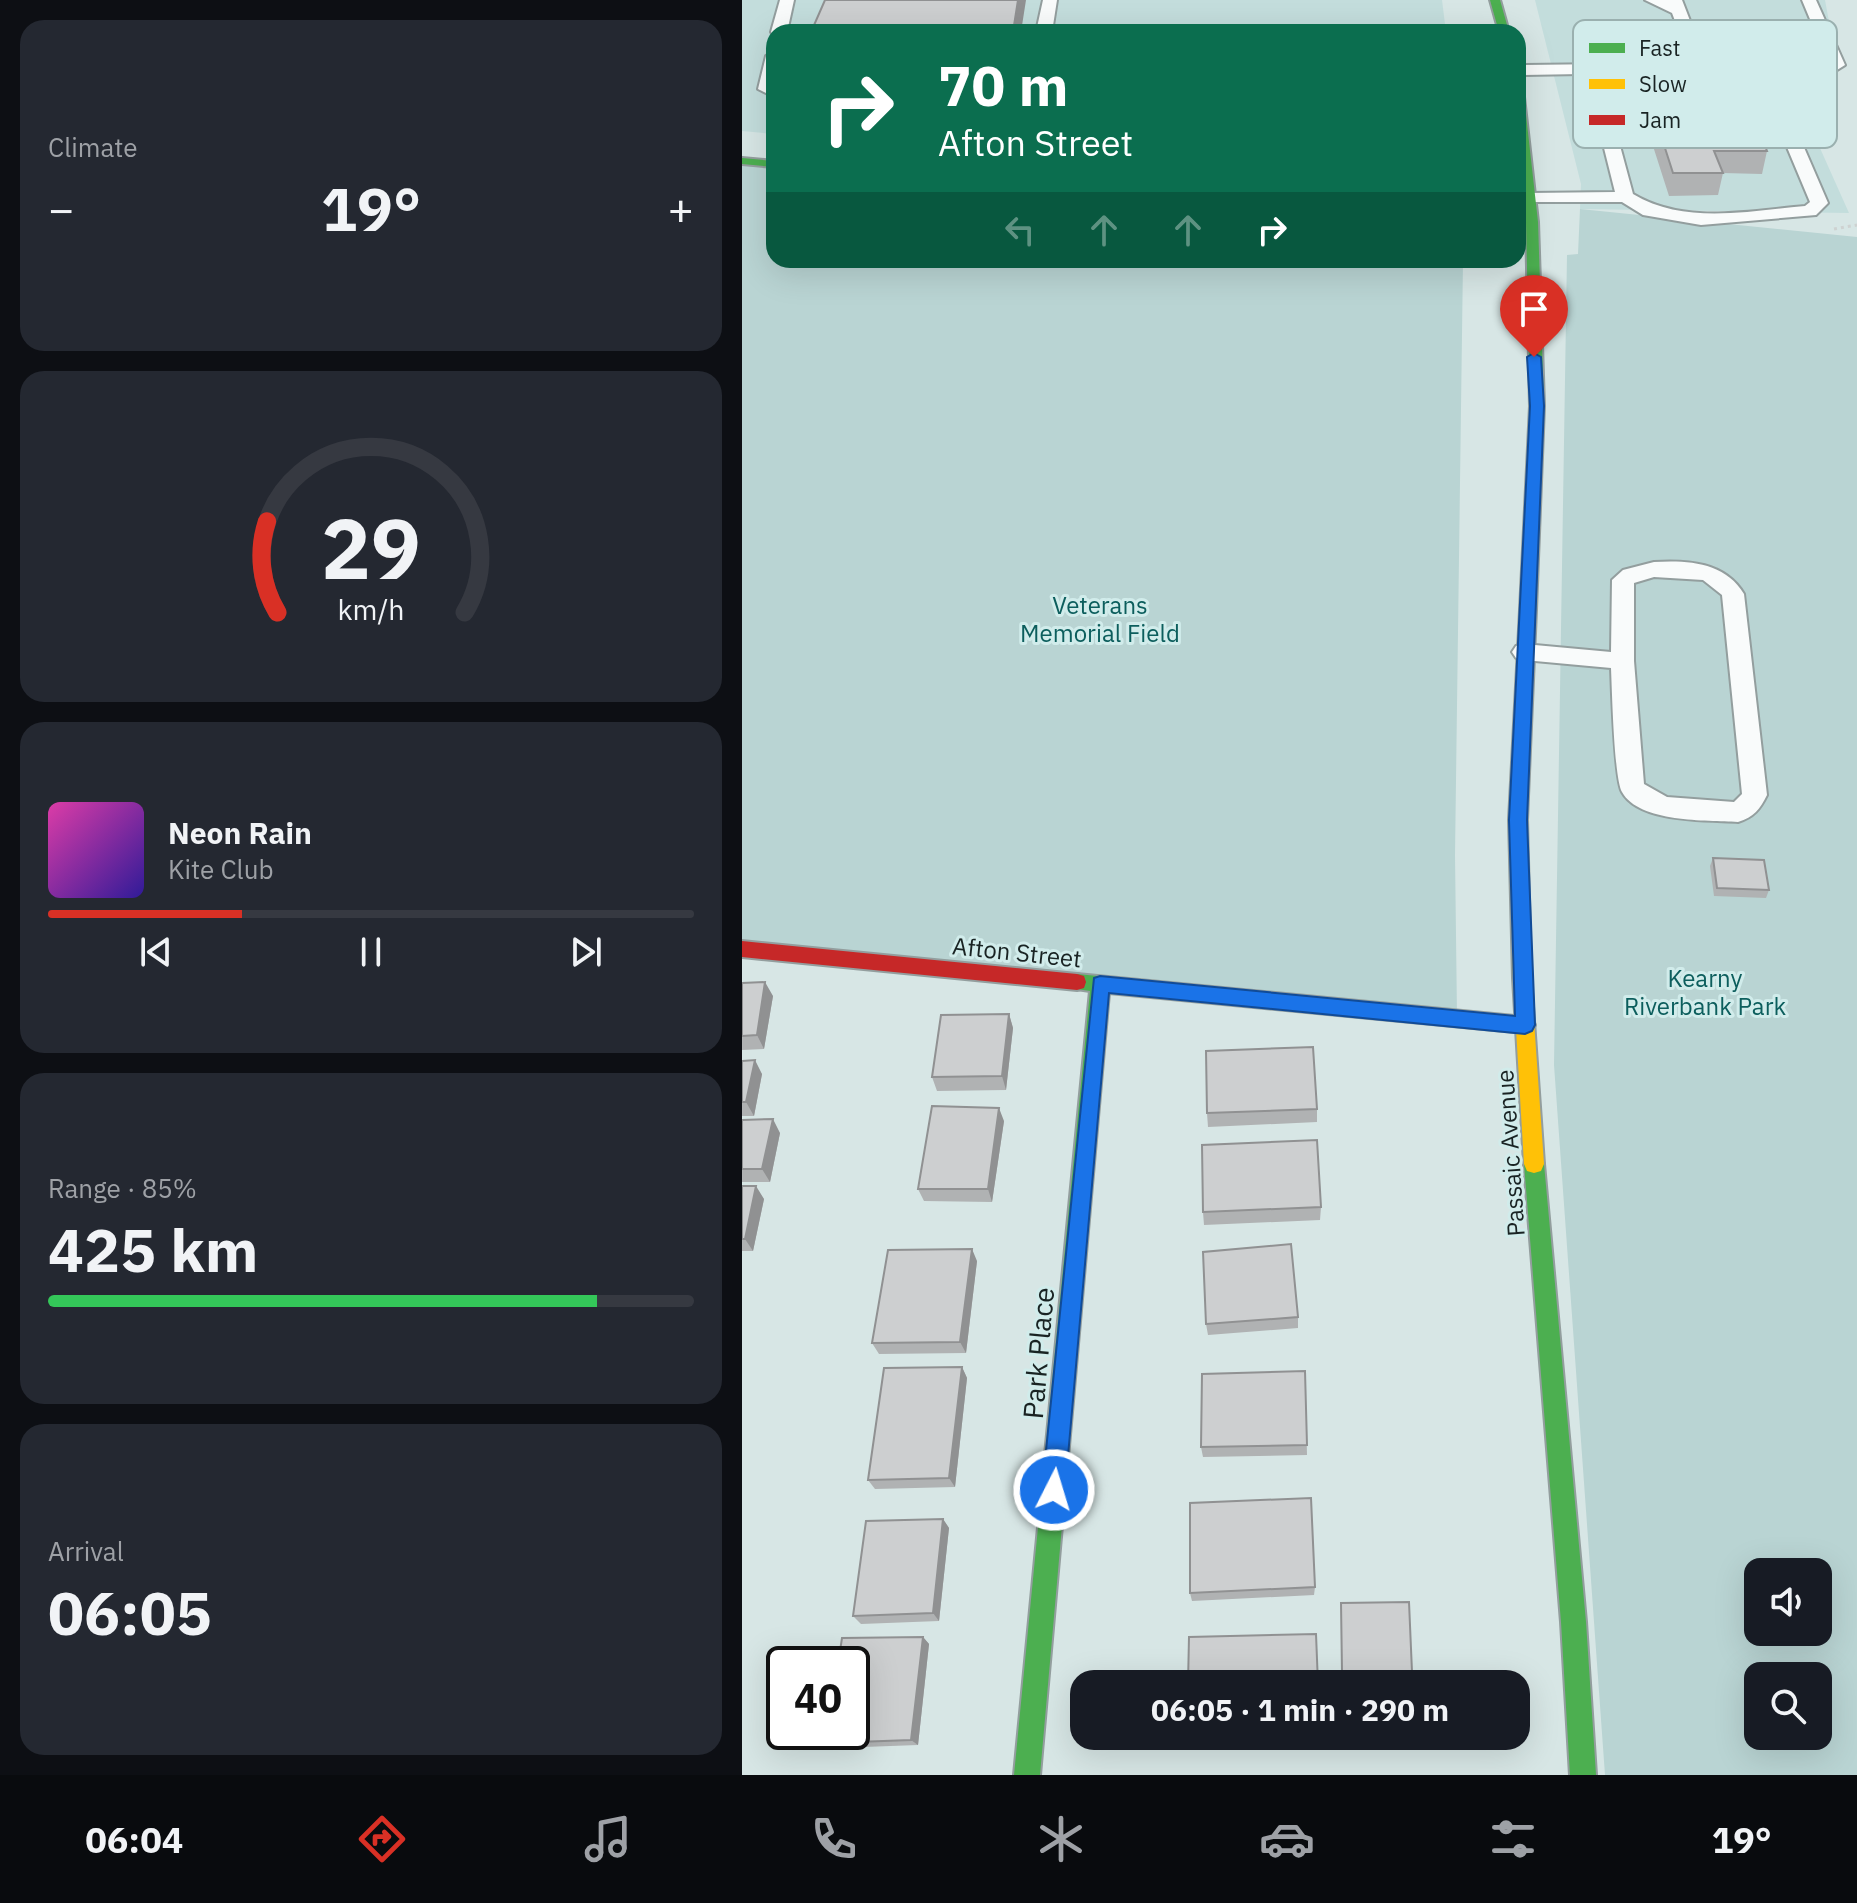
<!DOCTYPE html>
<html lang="en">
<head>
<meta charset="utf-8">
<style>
  body { margin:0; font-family:"IBM Plex Sans",sans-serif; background:#242831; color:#f1f3f6; height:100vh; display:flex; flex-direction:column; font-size:30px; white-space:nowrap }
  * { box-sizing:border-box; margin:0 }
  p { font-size:26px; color:#9ea1a6 }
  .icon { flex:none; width:44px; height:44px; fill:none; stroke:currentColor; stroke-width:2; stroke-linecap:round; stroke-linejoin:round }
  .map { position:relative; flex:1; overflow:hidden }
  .side { display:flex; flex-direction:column; gap:20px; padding:20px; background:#0d0f14; width:742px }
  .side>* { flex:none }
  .banner { position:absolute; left:24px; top:24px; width:760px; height:244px; border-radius:24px; box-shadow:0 8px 32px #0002; background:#0b6e4f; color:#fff; overflow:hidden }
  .tools { position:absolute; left:1002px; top:1558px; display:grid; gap:16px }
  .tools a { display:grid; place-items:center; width:88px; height:88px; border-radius:16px; background:#171b24; box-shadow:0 8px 32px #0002; font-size:40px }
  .speed { position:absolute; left:24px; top:1646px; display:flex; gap:16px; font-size:40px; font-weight:700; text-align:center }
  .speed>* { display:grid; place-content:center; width:104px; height:104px; border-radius:50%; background:#171b24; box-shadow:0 8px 32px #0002; line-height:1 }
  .speed .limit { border:4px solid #111; border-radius:12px; background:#fff; color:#111 }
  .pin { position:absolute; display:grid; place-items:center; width:68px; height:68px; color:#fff; margin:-82px -34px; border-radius:50% 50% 50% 0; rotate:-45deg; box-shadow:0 0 8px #0007 }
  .pin .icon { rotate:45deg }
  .me { position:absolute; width:88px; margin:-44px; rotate:5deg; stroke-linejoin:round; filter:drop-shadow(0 0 6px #0008) }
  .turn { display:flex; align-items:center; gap:28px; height:168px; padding:0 40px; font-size:36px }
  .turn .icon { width:104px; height:104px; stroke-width:2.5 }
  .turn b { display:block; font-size:56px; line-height:68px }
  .lanes { display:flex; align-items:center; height:76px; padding:0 40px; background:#0003; justify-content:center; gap:40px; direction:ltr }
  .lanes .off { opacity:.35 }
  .big { font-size:60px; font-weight:700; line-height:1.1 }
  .side .tile { flex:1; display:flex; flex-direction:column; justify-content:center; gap:12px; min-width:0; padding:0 28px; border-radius:24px; background:#242831 }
  .side .dial { align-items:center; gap:0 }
  .dial svg { height:208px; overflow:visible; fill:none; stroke:#363941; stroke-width:7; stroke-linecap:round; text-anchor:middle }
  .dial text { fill:#f1f3f6; stroke:none }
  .song { display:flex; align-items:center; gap:24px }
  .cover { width:96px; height:96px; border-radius:12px; background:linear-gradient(135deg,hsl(320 70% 55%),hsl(250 70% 35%)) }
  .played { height:8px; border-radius:4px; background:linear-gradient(90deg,#d93025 30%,#363941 30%) }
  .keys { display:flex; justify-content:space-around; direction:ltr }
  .heat { display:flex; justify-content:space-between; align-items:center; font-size:44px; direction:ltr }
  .charge { height:12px; border-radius:6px; background:linear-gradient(90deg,#34c759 85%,#363941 0) }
  .trip { position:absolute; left:328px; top:1670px; width:460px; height:80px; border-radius:24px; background:#171b24; box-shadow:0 8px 32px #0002; font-weight:700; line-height:80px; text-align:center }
  .tabs { display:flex; height:128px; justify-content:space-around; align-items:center; background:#090b0e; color:#9ea1a6 }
  .tabs .icon { width:56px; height:56px }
  .tabs .current { color:#d93025 }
  .tabs b { font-size:36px; color:#f1f3f6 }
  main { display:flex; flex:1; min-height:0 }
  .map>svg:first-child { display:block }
  .built { fill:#c3dddc }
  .green { fill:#b9d4d3; fill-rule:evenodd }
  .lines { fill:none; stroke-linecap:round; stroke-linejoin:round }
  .lane-casing { stroke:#939e9e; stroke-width:4 }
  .fast-casing { stroke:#939e9e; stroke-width:4 }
  .slow-casing { stroke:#939e9e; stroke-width:4 }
  .jam-casing { stroke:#939e9e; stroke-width:4 }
  .path { stroke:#ced2d1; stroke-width:3; stroke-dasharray:3 4; stroke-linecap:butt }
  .lane { fill:#f9fbfb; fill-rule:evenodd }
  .fast { fill:#4caf50; fill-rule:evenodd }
  .slow { fill:#ffc107; fill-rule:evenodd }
  .jam { fill:#c62828; fill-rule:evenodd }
  .wall { fill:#b0b2b3 }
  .shaded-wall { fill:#909192 }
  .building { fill:#cdcfd0; stroke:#909192; stroke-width:2 }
  .route { fill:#1a73e8; stroke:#114b97; stroke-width:2 }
  .labels { text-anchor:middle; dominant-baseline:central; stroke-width:6; stroke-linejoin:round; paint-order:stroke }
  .park-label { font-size:24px; fill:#0c5e5d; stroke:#d1eceb }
  .street-label { font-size:24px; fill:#192323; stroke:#d1eceb }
  .near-street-label { font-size:28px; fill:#192323; stroke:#d1eceb }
  .key { fill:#d1eceb; stroke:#9ab0af; stroke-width:2 }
  .key-label { font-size:22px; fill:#192323 }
</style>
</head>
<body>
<main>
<section class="side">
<div class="tile"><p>Climate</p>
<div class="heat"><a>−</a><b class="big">19°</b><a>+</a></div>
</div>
<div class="tile dial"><svg viewBox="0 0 100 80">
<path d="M14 69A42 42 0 1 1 86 69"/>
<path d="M14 69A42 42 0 0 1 10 34" stroke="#d93025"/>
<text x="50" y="56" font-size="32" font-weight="700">29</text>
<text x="50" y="72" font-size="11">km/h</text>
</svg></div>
<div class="tile">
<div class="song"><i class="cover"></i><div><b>Neon Rain</b><p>Kite Club</p></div></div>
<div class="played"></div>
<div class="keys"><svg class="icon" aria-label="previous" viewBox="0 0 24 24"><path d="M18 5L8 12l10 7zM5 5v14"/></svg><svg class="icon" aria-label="pause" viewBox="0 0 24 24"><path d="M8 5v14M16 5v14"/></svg><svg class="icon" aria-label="next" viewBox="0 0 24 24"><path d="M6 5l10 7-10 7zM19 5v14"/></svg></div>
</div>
<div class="tile"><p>Range · 85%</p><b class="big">425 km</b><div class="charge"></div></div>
<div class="tile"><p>Arrival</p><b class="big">06:05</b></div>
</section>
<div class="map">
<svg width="1115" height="1775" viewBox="0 0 1115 1775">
  <rect width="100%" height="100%" fill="#d7e6e5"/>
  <path class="built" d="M0,0H700L704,32H32V134L0,131Z
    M793,0H1083L1095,65L1048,81L1107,213L838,209L839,184Z"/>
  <path class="green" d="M0,157L32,160V260H721L713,855L715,1016L0,946Z
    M838,209L1115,237V1775H863L812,1065L825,255L836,254ZM1016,1572H1076V1632H1016ZM1016,1676H1076V1736H1016Z"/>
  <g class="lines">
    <g class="lane-casing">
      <path id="lane" d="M38,0H52L45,32H32V35L29,32Z
        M301,0H315L310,32H294Z
        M903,0H940L964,62L1085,60L1060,0H1074L1103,65L1095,70L1029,71L1086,203L1074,215L959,225L901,215L880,202H781L778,198L781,194L787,193L873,192L850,100L852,97L1022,92L1013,71L776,75V65L949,63L930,13ZM1026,102L1068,202L1063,206C1005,211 943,225 891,194L867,105Z
        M32,51V97L16,89L24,56Z
        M912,562C946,560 983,562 1002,594L1025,795C1018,809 1012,817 996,822C965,820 897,823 880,792C872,779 870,689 869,668L782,660L774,658L770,652L774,646L782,644L869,652L870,580L881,570ZM912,577L961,580L980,595L1000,794L992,802L925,797L902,784L892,661V583Z"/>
    </g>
    <g class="fast-casing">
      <path id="fast" d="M748,0H758L767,32H757Z
        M776,94L782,97L796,222L802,406L794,610L786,615L778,610L788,406L784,222L776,148Z
        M0,158L32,161V167L0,164Z
        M335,974L783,1017L790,1019L793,1025L790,1031L783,1033L367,993L298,1775H272L348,991L328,988L326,982L328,976Z
        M792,1155L799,1157L802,1164L844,1622L854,1775H828L819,1622L782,1164L785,1157Z"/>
    </g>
    <g class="slow-casing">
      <path id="slow" d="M786,605L794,610L785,820L789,978L802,1164L799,1171L792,1173L785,1171L782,1164L771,978L767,820L778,610Z"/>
    </g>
    <g class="jam-casing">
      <path id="jam" d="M0,941L335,974L342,976L344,982L342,988L335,990L0,957Z"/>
    </g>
    <path class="path" d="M1092,229L1115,225"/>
    <use href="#lane" class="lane"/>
    <use href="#fast" class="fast"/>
    <use href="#slow" class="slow"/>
    <use href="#jam" class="jam"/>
  </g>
  <path class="wall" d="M906,95L1025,151L1020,174L981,173L976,195L927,196L902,118Z
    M971,858L1027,890L1024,898L972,896L968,866Z
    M0,983L31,996L22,1049L0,1050Z
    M267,1014L271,1028L264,1090L195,1091L190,1077Z
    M0,1061L20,1074L12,1116H0Z
    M575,1109V1122L466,1127L465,1113Z
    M0,1120L38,1133L28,1182H0Z
    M262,1121L250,1202L182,1201L176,1189Z
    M0,1186L22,1199L11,1251H0Z
    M579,1207L578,1220L462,1225L461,1212Z
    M235,1261L224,1353L137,1354L130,1343Z
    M556,1317V1328L466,1335L464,1324Z
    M220,1367L225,1378L213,1487L133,1489L126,1480Z
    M563,1371L565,1455L461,1457L459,1447Z
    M201,1519L207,1528L197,1621L119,1624L111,1616Z
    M573,1587L572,1595L450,1601L448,1593Z
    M599,1603L670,1672L668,1679H599Z
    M181,1637L187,1644L176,1745L94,1748L86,1743Z
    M445,1736H577V1737L447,1741Z"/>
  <path class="shaded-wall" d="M276,0H284L279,32H271Z
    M23,982L31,996L22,1049L15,1035Z
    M267,1014L271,1028L264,1090L260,1076Z
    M13,1060L20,1074L12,1116L4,1102Z
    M257,1108L262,1121L250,1202L246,1189Z
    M31,1119L38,1133L28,1182L20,1169Z
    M14,1186L22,1199L11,1251L3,1239Z
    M230,1249L235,1261L224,1353L218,1342Z
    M220,1367L225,1378L213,1487L207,1478Z
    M201,1519L207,1528L197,1621L191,1613Z
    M181,1637L187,1644L176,1745L169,1740Z"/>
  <path class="building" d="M83,0H276L271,32H69Z
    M1003,94L1025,151H972L981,173H931L906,95Z
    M971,858L1022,860L1027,890L975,888Z
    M23,982L15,1035L0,1036V983Z
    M267,1014L260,1076L190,1077L199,1015Z
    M571,1047L575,1109L465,1113L464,1051Z
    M13,1060L4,1102H0V1061Z
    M190,1106L257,1108L246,1189H176Z
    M31,1119L20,1169H0V1120Z
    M575,1140L579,1207L461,1212L460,1145Z
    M0,1186H14L3,1239H0Z
    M549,1244L556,1317L464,1324L461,1252Z
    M230,1249L218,1342L130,1343L146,1250Z
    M220,1367L207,1478L126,1480L142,1368Z
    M563,1371L565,1445L459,1447L460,1374Z
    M569,1498L573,1587L448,1593V1503Z
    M201,1519L191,1613L111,1616L124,1521Z
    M667,1602L670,1672H600L599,1603Z
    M574,1634L576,1684H446L447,1637Z
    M181,1637L169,1740L86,1743L87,1732H110V1664H96L100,1638Z"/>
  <path class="route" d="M792,353L799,357L802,406L785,820L793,1025L790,1031L783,1034L367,993L323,1490L320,1499L312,1502L303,1499L300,1490L352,978L358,976L773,1016L767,820L788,406L785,357Z"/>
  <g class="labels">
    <g class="park-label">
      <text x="358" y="605">Veterans<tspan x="358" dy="28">Memorial Field</tspan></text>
      <text x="963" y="978">Kearny<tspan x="963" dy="28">Riverbank Park</tspan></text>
    </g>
    <g class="street-label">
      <text transform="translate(275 952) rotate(6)">Afton Street</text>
      <text transform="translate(768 1153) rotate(-94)">Passaic Avenue</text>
    </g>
    <g class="near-street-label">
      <text transform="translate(296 1353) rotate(-85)">Park Place</text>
    </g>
  </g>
  <rect x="831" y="20" width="264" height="128" rx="12" class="key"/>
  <rect x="847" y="43" width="36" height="10" fill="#4caf50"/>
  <rect x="847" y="79" width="36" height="10" fill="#ffc107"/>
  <rect x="847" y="115" width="36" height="10" fill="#c62828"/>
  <g class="key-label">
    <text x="897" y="56">Fast</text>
    <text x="897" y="92">Slow</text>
    <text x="897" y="128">Jam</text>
  </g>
</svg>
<div class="tools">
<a><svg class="icon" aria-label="sound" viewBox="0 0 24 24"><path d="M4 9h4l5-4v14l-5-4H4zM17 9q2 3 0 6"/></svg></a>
<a><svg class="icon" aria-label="search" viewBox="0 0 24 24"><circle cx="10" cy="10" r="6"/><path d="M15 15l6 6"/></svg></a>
</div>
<div class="speed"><div class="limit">40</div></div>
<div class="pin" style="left:792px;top:357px;background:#d93025"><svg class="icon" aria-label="arrive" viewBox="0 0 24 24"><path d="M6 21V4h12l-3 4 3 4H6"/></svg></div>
<svg class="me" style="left:312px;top:1490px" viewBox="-20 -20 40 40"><circle r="17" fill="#1a73e8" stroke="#fff" stroke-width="3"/><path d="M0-11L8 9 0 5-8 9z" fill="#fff"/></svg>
<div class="trip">06:05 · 1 min · 290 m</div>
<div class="banner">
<div class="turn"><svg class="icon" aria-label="right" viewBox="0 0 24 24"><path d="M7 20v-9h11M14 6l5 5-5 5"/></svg><div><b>70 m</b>Afton Street</div></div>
<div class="lanes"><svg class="icon off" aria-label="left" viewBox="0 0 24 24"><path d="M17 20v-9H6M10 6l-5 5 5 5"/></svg><svg class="icon off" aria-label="ahead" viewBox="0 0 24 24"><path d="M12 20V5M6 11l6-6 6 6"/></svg><svg class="icon off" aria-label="ahead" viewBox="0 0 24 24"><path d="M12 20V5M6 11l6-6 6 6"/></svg><svg class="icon" aria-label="right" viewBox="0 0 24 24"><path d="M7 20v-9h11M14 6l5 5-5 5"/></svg></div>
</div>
</div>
</main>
<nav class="tabs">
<b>06:04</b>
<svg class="icon current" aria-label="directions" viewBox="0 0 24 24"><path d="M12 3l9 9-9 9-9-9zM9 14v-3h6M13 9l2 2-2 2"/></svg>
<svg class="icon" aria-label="music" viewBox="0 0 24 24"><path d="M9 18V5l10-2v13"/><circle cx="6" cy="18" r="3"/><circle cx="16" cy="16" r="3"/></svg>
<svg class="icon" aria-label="phone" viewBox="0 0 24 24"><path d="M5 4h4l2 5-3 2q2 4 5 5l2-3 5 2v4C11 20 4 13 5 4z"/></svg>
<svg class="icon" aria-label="climate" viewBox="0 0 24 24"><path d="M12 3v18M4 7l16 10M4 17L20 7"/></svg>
<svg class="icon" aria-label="car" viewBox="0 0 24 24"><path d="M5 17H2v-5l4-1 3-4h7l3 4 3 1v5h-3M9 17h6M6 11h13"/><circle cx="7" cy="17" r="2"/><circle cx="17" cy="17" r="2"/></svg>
<svg class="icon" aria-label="filters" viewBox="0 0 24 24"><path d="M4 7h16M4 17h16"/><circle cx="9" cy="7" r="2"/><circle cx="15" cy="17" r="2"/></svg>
<b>19°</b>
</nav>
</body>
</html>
